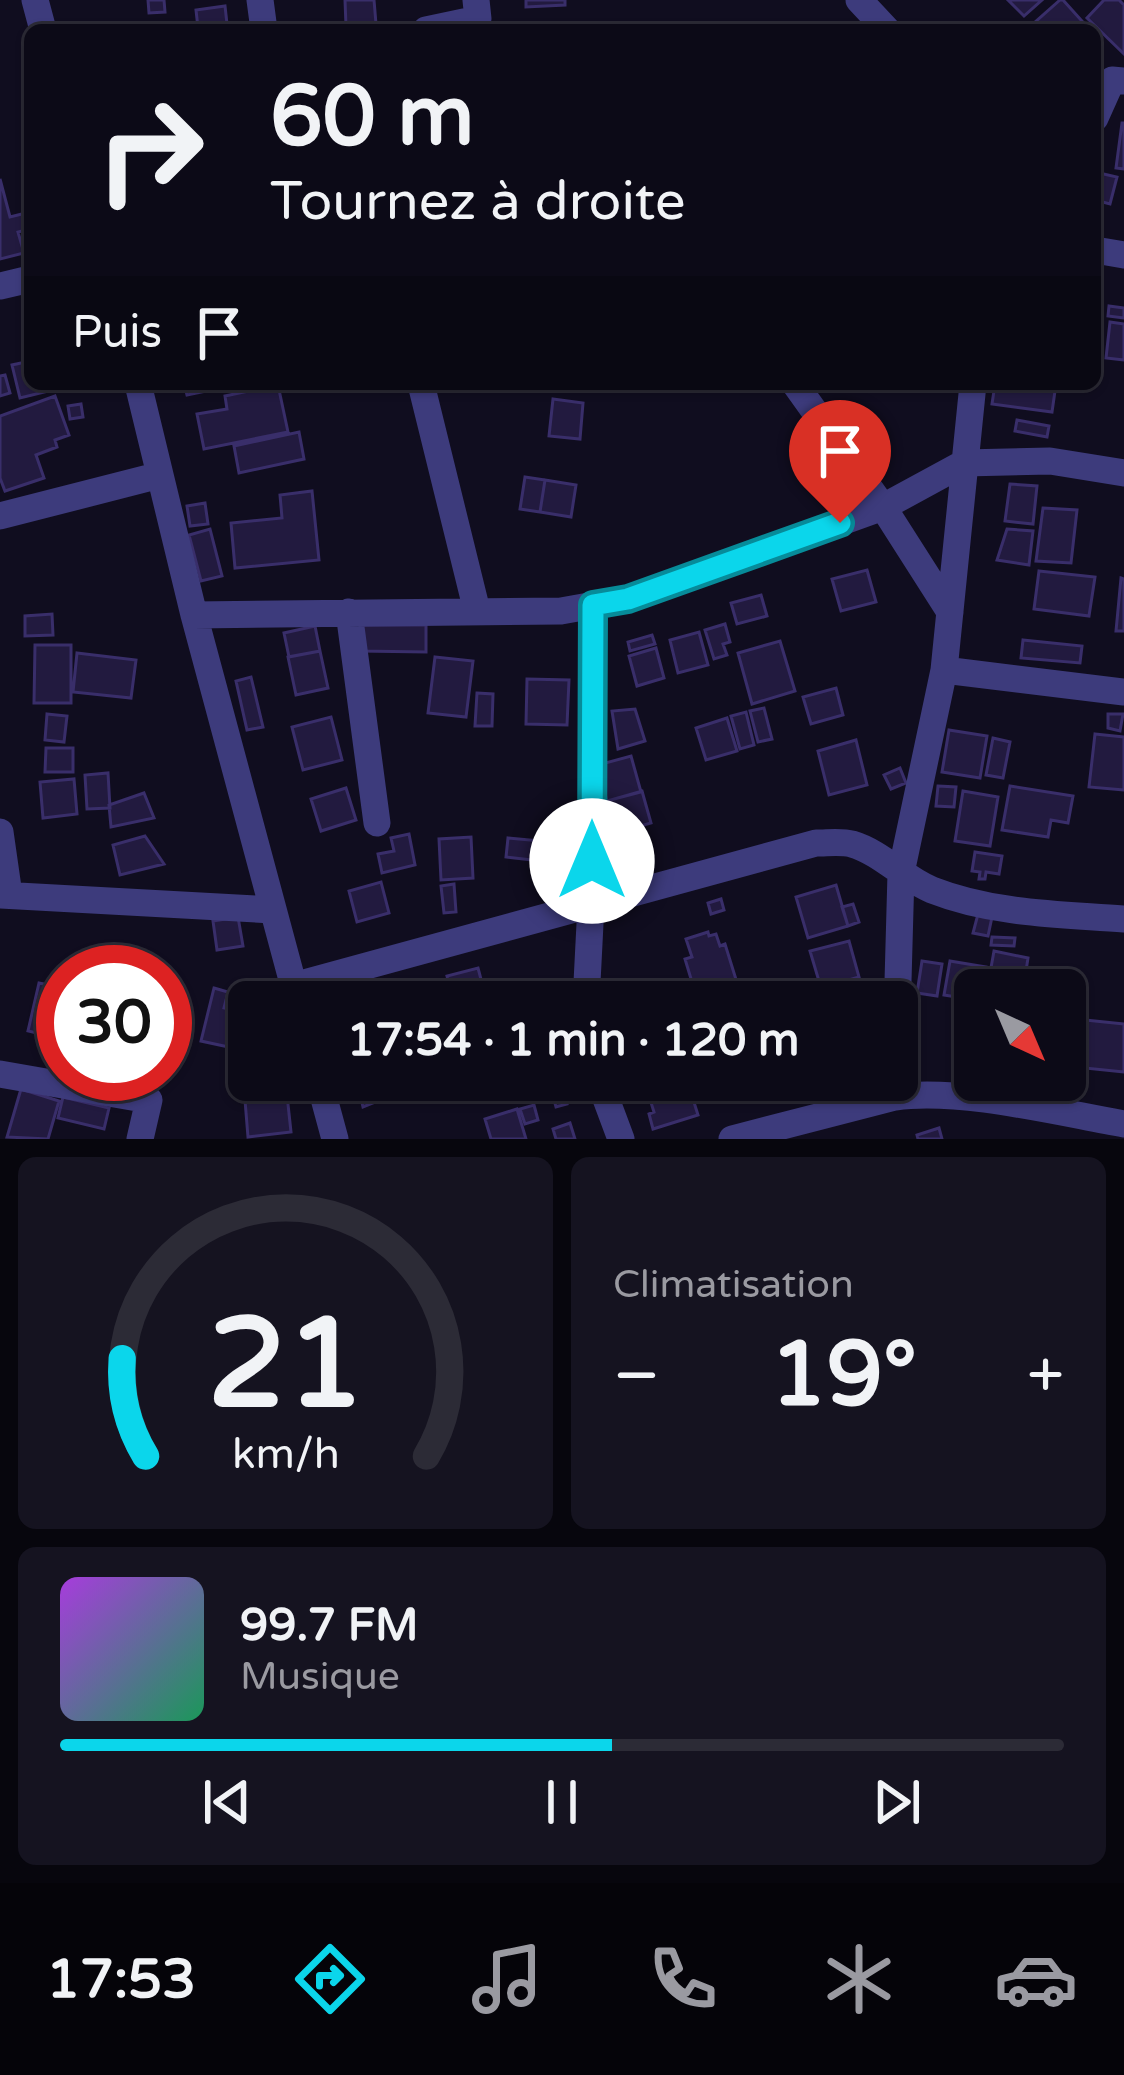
<!DOCTYPE html>
<html lang="fr">
<head>
<meta charset="utf-8">
<style>
  body { margin:0; font-family:"Varela Round",sans-serif; background:#151320; color:#f1f3f6; height:100vh; display:flex; flex-direction:column; font-size:45px; white-space:nowrap }
  * { box-sizing:border-box; margin:0 }
  p { font-size:39px; color:#9a9aa1 }
  .icon { flex:none; width:66px; height:66px; fill:none; stroke:currentColor; stroke-width:2; stroke-linecap:round; stroke-linejoin:round }
  .map { position:relative; height:1139px; overflow:hidden }
  .side { display:flex; flex-direction:column; gap:18px; padding:18px; background:#07060d; flex:1 }
  .side>* { flex:none }
  .hud { position:absolute; left:24px; top:24px; width:1077px; height:366px; border-radius:18px; box-shadow:0 3px 9px #0004,0 0 0 3px #2c2b36; background:#0c0a17; color:#f1f3f6; overflow:hidden }
  .needle { width:78px; rotate:136deg }
  .fabs { position:absolute; left:954px; top:969px; display:grid; gap:24px }
  .fabs a { display:grid; place-items:center; width:132px; height:132px; border-radius:18px; background:#0c0a17; box-shadow:0 3px 9px #0004,0 0 0 3px #2c2b36; font-size:60px }
  .speed { position:absolute; left:36px; top:945px; display:flex; gap:24px; font-size:60px; font-weight:700; text-align:center }
  .speed>* { display:grid; place-content:center; width:156px; height:156px; border-radius:50%; background:#0c0a17; box-shadow:0 3px 9px #0004,0 0 0 3px #2c2b36; line-height:1 }
  .speed .limit { border:18px solid #d22; background:#fff; color:#111 }
  .pin { position:absolute; display:grid; place-items:center; width:102px; height:102px; color:#fff; margin:-123px -51px; border-radius:50% 50% 50% 0; rotate:-45deg; box-shadow:0 0 12px #0007 }
  .pin .icon { rotate:45deg }
  .me { position:absolute; width:132px; margin:-66px; rotate:0deg; stroke-linejoin:round; filter:drop-shadow(0 0 9px #0008) }
  .turn { display:flex; align-items:center; gap:42px; height:252px; padding:0 48px; font-size:54px }
  .turn .icon { width:156px; height:156px; stroke-width:2.5 }
  .turn b { display:block; font-size:84px; line-height:102px }
  .then { display:flex; align-items:center; height:114px; padding:0 48px; background:#0003; gap:24px; font-size:45px }
  .big { font-size:90px; font-weight:700; line-height:1.1 }
  .side .card { flex:1; display:flex; flex-direction:column; justify-content:center; gap:18px; min-width:0; padding:0 42px; border-radius:18px; background:#151320 }
  .side .dial { align-items:center; gap:0 }
  .dial svg { height:312px; overflow:visible; fill:none; stroke:#2c2b36; stroke-width:7; stroke-linecap:round; text-anchor:middle }
  .dial text { fill:#f1f3f6; stroke:none }
  .song { display:flex; align-items:center; gap:36px }
  .cover { width:144px; height:144px; border-radius:18px; background:linear-gradient(135deg,hsl(280 70% 55%),hsl(150 70% 35%)) }
  .played { height:12px; border-radius:6px; background:linear-gradient(90deg,#0bd6eb 55%,#2c2b36 55%) }
  .keys { display:flex; justify-content:space-around; direction:ltr }
  .heat { display:flex; justify-content:space-between; align-items:center; font-size:66px; direction:ltr }
  .side .tiles { flex:1; display:grid; gap:18px; grid-template-columns:1fr 1fr }
  .card:last-child { grid-column:span 2 }
  .trip { position:absolute; left:228px; top:981px; width:690px; height:120px; border-radius:18px; background:#0c0a17; box-shadow:0 3px 9px #0004,0 0 0 3px #2c2b36; font-weight:700; line-height:120px; text-align:center }
  .dock { display:flex; height:192px; justify-content:space-around; align-items:center; background:#050409; color:#9a9aa1 }
  .dock .icon { width:84px; height:84px }
  .dock .selected { color:#0bd6eb }
  .dock b { font-size:54px; color:#f1f3f6 }
  .map>svg:first-child { display:block }
  .building { fill:#221a3f; stroke:#392e6a; stroke-width:3 }
  .lines { fill:none; stroke-linecap:round; stroke-linejoin:round }
  .minor { stroke:#3d3b7c; stroke-width:27 }
  .route-casing { stroke:#078b99; stroke-width:30 }
  .route { stroke:#0bd6eb; stroke-width:21 }
</style>
</head>
<body>
<div class="map">
<svg width="1124" height="1139" viewBox="0 0 1124 1139">
  <rect width="100%" height="100%" fill="#100d1f"/>
  <path class="building" d="M148,0H164L165,12L149,13Z
    M345,0H374L376,24L346,26Z
    M526,0H565V5L526,7Z
    M1008,0H1042L1024,16Z
    M1060,0H1063L1090,30H1038L1033,24Z
    M1104,0H1119L1124,5V54L1087,18Z
    M225,6L227,24L198,28L196,10Z
    M1122,123H1124V169L1116,168Z
    M1095,172L1117,177L1110,204L1095,200Z
    M0,179L10,217L30,212V229L18,232L24,253L0,259Z
    M1109,306L1124,308V318L1108,316Z
    M1110,322L1124,324V360L1106,358Z
    M30,361V384H60L61,388L20,398L12,365Z
    M5,375L10,393L0,396V376Z
    M184,384H240L187,395Z
    M995,384H1056L1052,412L992,404Z
    M278,385L288,432L204,449L197,414L227,409L225,396Z
    M55,396L69,435L55,440L57,447L36,455L44,478L5,491L0,478V416Z
    M553,399L583,403L580,439L549,436Z
    M81,404L83,417L70,419L68,406Z
    M1017,420L1049,426L1047,437L1015,431Z
    M299,432L304,459L239,473L234,446Z
    M525,477L545,480L540,512L520,509Z
    M545,480L576,485L571,517L540,512Z
    M1010,484L1037,486L1033,524L1005,521Z
    M312,491L319,560L235,568L231,523L282,518L280,495Z
    M205,503L208,524L190,526L187,506Z
    M1043,508L1077,510L1071,563L1036,561Z
    M210,529L222,576L201,581L189,535Z
    M1007,529L1033,531L1029,565L997,560Z
    M867,570L876,602L841,611L832,579Z
    M1039,571L1095,577L1089,616L1034,609Z
    M1121,578L1124,579V631H1116Z
    M761,595L767,616L737,624L731,603Z
    M52,614L53,635L25,636V616Z
    M725,624L730,642L723,644L727,655L714,659L705,630Z
    M360,625H426V652L360,651Z
    M315,626L320,651L289,657L284,633Z
    M699,632L708,665L678,673L670,640Z
    M652,635L655,644L630,651L628,642Z
    M1023,640L1082,646L1080,663L1021,658Z
    M780,641L795,691L752,704L738,653Z
    M35,645H71V703H34Z
    M656,648L664,678L637,686L629,656Z
    M320,651L328,688L296,695L288,657Z
    M77,653L136,660L131,698L73,692Z
    M435,657L473,661L466,717L428,713Z
    M251,677L263,727L247,730L236,681Z
    M527,679L569,680L567,725L526,724Z
    M836,688L843,715L811,724L803,697Z
    M477,693L493,694L492,726H475Z
    M764,708L772,739L758,742L750,711Z
    M635,709L645,741L618,749L612,711Z
    M746,712L754,745L740,749L731,716Z
    M47,714L67,716L64,742L45,740Z
    M1108,714H1123L1120,731L1108,728Z
    M331,717L342,760L303,770L292,727Z
    M727,718L737,751L706,760L696,728Z
    M949,730L987,736L980,778L942,772Z
    M1095,734L1124,737V790L1089,787Z
    M993,738L1010,742L1003,778L986,775Z
    M856,740L867,785L829,795L818,751Z
    M46,748H73V772H45Z
    M631,756L641,792L607,801L598,765Z
    M900,768L906,783L891,789L884,775Z
    M108,773L110,808L87,809L85,775Z
    M74,779L77,814L43,818L40,782Z
    M938,786L956,787L954,807L936,806Z
    M1010,786L1073,796L1068,823L1051,820L1048,837L1002,830Z
    M346,788L356,820L321,831L311,799Z
    M642,791L651,823L640,826L650,860L625,867L607,801Z
    M963,791L998,797L990,846L955,841Z
    M144,793L154,818L111,827L109,805Z
    M409,834L415,865L382,873L378,854L394,851L391,838Z
    M145,836L164,864L120,875L113,845Z
    M471,837L473,878L441,880L439,839Z
    M508,838L552,842L550,862L506,857Z
    M975,852L1002,856L999,874L986,872L985,879H979L980,872L972,871Z
    M381,882L389,913L357,922L349,891Z
    M454,884L456,912L444,913L441,886Z
    M836,885L848,926L808,938L796,897Z
    M721,899L724,910L711,914L708,903Z
    M853,904L859,922L848,926L842,907Z
    M978,914L992,917L988,936L973,933Z
    M238,917L243,946L217,950L213,921Z
    M708,932L709,936L716,934L720,946L725,944L743,1002H698L685,959L692,957L686,939Z
    M992,937L1015,938L1014,946L991,945Z
    M849,941L859,977L821,988L810,951Z
    M994,951L1028,958L1023,990H987Z
    M922,961L942,964L937,996L917,993Z
    M950,961L986,967L982,990H975V1000L944,995Z
    M478,968L487,1002H454L447,976Z
    M39,983L63,988L62,1039L28,1031Z
    M214,988L228,992L224,1008L241,1012L233,1048L201,1041Z
    M837,988L841,1002H826L823,991Z
    M1066,1018L1124,1024V1072L1065,1066Z
    M251,1080H292V1081L252,1087Z
    M429,1080H463L432,1089Z
    M644,1080H687L698,1115L653,1129L649,1114L654,1112Z
    M377,1083L383,1099L363,1107L358,1086Z
    M21,1089L59,1101L48,1139L7,1137Z
    M563,1089L567,1104L556,1107L552,1093Z
    M287,1095L291,1132L248,1137L245,1100Z
    M63,1097L109,1108L104,1129L58,1118Z
    M534,1105L538,1120L525,1124L520,1109Z
    M517,1109L526,1139H491L485,1119Z
    M570,1123L575,1139H556L553,1129Z
    M939,1128L942,1139H918L917,1135Z"/>
  <g class="lines">
    <path class="minor" d="M35,0L43,30
      M260,0L264,30
      M859,0L887,30
      M426,30L478,19L476,0
      M1095,118L1112,80L1124,81
      M1095,250L1124,255
      M0,286L30,279
      M138,384L194,615L298,1002
      M421,384L477,611
      M795,384L883,507L950,612
      M0,516L160,475
      M349,612L377,823
      M194,615L561,611L628,599L883,507L964,463L1050,461L1124,473
      M944,670L1124,692
      M0,832L9,895
      M0,895L273,910
      M293,986L816,843C828,843 841,841 852,844C882,853 903,878 932,890C993,914 1060,914 1124,919
      M586,1002L591,904L593,605
      M897,1017L901,873L944,670L973,384
      M0,1074L149,1100L140,1139
      M319,1080L335,1139
      M599,1080L621,1139
      M732,1139L895,1097C961,1088 1056,1112 1124,1124"/>
  </g>
  <g class="lines">
    <g class="route-casing">
      <path id="route" d="M592,861L593,605L628,599L840,523"/>
    </g>
    <use href="#route" class="route"/>
  </g>
</svg>
<div class="fabs">
<a><svg class="needle" viewBox="-14 -14 28 28"><path d="M0-13l5 13h-10z" fill="#e53935"/><path d="M0 13l5-13h-10z" fill="#9a9aa1"/></svg></a>
</div>
<div class="speed"><div class="limit">30</div></div>
<div class="pin" style="left:840px;top:523px;background:#d93025"><svg class="icon" aria-label="arrive" viewBox="0 0 24 24"><path d="M6 21V4h12l-3 4 3 4H6"/></svg></div>
<svg class="me" style="left:592px;top:861px" viewBox="-20 -20 40 40"><circle r="19" fill="#fff"/><path d="M0-13L10 11 0 6-10 11z" fill="#0bd6eb"/></svg>
<div class="trip">17:54 · 1 min · 120 m</div>
<div class="hud">
<div class="turn"><svg class="icon" aria-label="right" viewBox="0 0 24 24"><path d="M7 20v-9h11M14 6l5 5-5 5"/></svg><div><b>60 m</b>Tournez à droite</div></div>
<div class="then">Puis<svg class="icon" aria-label="arrive" viewBox="0 0 24 24"><path d="M6 21V4h12l-3 4 3 4H6"/></svg></div>
</div>
</div>
<section class="side">
<div class="tiles">
<div class="card dial"><svg viewBox="0 0 100 80">
<path d="M14 69A42 42 0 1 1 86 69"/>
<path d="M14 69A42 42 0 0 1 8 44" stroke="#0bd6eb"/>
<text x="50" y="56" font-size="32" font-weight="700">21</text>
<text x="50" y="72" font-size="11">km/h</text>
</svg></div>
<div class="card"><p>Climatisation</p>
<div class="heat"><a>−</a><b class="big">19°</b><a>+</a></div>
</div>
<div class="card">
<div class="song"><i class="cover"></i><div><b>99.7 FM</b><p>Musique</p></div></div>
<div class="played"></div>
<div class="keys"><svg class="icon" aria-label="previous" viewBox="0 0 24 24"><path d="M18 5L8 12l10 7zM5 5v14"/></svg><svg class="icon" aria-label="pause" viewBox="0 0 24 24"><path d="M8 5v14M16 5v14"/></svg><svg class="icon" aria-label="next" viewBox="0 0 24 24"><path d="M6 5l10 7-10 7zM19 5v14"/></svg></div>
</div>
</div>
</section>
<nav class="dock">
<b>17:53</b>
<svg class="icon selected" aria-label="directions" viewBox="0 0 24 24"><path d="M12 3l9 9-9 9-9-9zM9 14v-3h6M13 9l2 2-2 2"/></svg>
<svg class="icon" aria-label="music" viewBox="0 0 24 24"><path d="M9 18V5l10-2v13"/><circle cx="6" cy="18" r="3"/><circle cx="16" cy="16" r="3"/></svg>
<svg class="icon" aria-label="phone" viewBox="0 0 24 24"><path d="M5 4h4l2 5-3 2q2 4 5 5l2-3 5 2v4C11 20 4 13 5 4z"/></svg>
<svg class="icon" aria-label="climate" viewBox="0 0 24 24"><path d="M12 3v18M4 7l16 10M4 17L20 7"/></svg>
<svg class="icon" aria-label="car" viewBox="0 0 24 24"><path d="M5 17H2v-5l4-1 3-4h7l3 4 3 1v5h-3M9 17h6M6 11h13"/><circle cx="7" cy="17" r="2"/><circle cx="17" cy="17" r="2"/></svg>
</nav>
</body>
</html>
